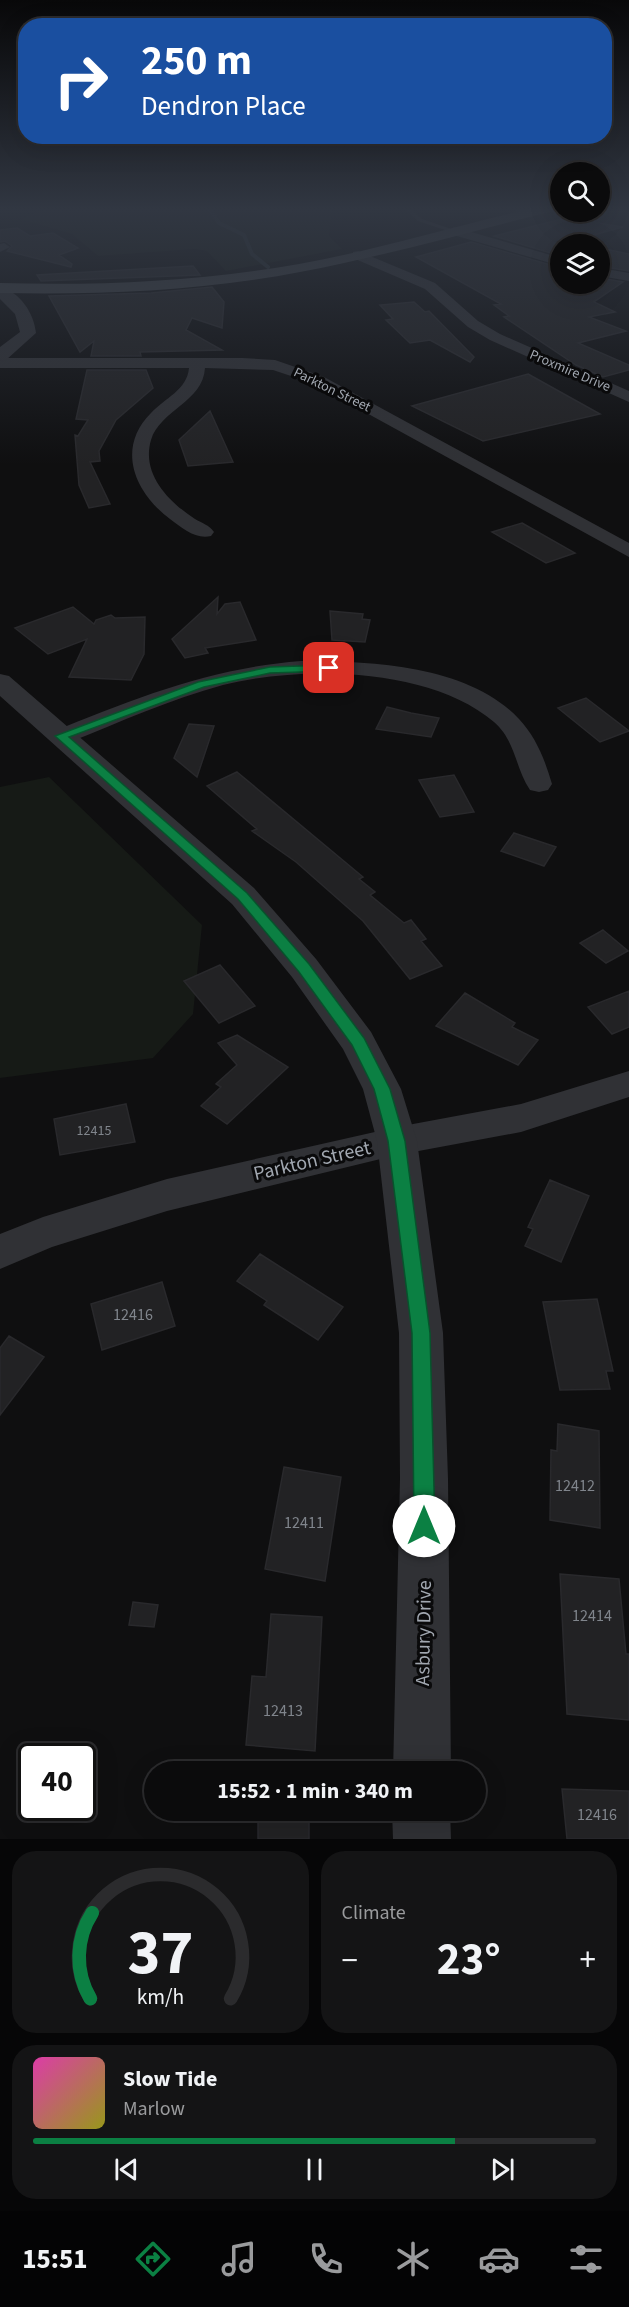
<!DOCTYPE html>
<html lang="en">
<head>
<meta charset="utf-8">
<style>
  body { margin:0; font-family:"Source Sans 3",sans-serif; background:#141415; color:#f1f3f6; height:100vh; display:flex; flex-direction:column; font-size:22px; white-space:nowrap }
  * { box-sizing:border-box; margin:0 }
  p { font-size:20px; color:#9a9b9d }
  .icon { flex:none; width:33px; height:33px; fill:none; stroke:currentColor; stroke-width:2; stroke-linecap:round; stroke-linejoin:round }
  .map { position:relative; height:1839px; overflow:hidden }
  .drawer { display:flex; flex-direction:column; gap:12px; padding:12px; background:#060607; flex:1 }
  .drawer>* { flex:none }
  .guide { position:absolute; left:18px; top:18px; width:594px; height:126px; border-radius:24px; box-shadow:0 6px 24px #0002,0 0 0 2px #2b2b2d; background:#1a4fa0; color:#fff; overflow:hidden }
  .fabs { position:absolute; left:550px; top:162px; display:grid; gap:12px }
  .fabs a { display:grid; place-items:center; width:60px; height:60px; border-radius:50%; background:#0b0b0c; box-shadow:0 6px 24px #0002,0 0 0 2px #2b2b2d; font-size:30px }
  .speed { position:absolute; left:18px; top:1743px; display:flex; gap:12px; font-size:30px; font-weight:700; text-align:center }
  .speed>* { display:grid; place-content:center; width:78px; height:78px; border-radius:50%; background:#0b0b0c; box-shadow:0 6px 24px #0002,0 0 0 2px #2b2b2d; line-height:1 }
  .speed .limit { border:3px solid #111; border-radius:9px; background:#fff; color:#111 }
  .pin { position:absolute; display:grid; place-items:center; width:51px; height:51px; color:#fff; margin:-26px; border-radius:12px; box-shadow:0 3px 9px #0006 }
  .me { position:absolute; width:66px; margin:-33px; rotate:0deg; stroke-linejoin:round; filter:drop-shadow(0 0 4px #0008) }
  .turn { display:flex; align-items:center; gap:21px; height:126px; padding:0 24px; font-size:27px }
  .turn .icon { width:78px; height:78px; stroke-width:2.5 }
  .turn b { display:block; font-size:42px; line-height:51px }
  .big { font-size:45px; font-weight:700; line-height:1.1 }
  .drawer .tile { flex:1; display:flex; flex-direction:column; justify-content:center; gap:9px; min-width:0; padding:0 21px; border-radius:24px; background:#141415 }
  .drawer .dial { align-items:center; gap:0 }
  .dial svg { height:156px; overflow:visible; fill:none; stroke:#2b2b2d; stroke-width:7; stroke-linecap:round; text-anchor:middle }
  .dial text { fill:#f1f3f6; stroke:none }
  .song { display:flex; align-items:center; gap:18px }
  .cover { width:72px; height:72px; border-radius:9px; background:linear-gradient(135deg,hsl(320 70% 55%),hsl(60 70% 35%)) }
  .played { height:6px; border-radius:3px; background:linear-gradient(90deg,#0b8043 75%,#2b2b2d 75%) }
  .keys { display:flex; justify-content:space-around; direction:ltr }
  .heat { display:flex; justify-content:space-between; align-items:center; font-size:33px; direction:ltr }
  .drawer .tiles { flex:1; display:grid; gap:12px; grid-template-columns:1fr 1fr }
  .tile:last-child { grid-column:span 2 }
  .trip { position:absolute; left:144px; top:1761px; width:342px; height:60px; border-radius:30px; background:#0b0b0c; box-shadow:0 6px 24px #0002,0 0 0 2px #2b2b2d; font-weight:700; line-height:60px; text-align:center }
  .tab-bar { display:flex; height:96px; justify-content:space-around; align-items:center; background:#040405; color:#9a9b9d }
  .tab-bar .icon { width:42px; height:42px }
  .tab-bar .current { color:#0b8043 }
  .tab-bar b { font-size:27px; color:#f1f3f6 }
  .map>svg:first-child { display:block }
  .green { fill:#161a16 }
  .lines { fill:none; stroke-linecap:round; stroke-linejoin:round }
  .stream { stroke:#262e32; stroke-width:4 }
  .building { fill:#222224; stroke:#29292c; stroke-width:1.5 }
  .service { fill:#303135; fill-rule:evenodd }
  .minor { fill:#303135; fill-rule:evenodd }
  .tertiary { fill:#303135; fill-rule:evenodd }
  .secondary { fill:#3e4145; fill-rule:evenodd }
  .route { fill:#0b8043; stroke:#07532c; stroke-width:1.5 }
  .labels { text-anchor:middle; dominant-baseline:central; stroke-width:6; stroke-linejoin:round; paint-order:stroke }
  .far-street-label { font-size:14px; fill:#a1a7b0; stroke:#0a0a0b }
  .number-label { font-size:14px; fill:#80858c }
  .near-number-label { font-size:16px; fill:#80858c }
  .near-street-label { font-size:20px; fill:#a1a7b0; stroke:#0a0a0b }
</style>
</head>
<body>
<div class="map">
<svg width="629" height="1839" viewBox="0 0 629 1839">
  <rect width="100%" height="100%" fill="#0f0f10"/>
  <path class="green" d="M47,208H332L329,236L342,249L226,271L207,251L195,249L98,256L72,234L21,219Z
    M49,777L202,925L193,1014L153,1058L0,1078V787Z"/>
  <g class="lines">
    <path class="stream" d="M209,208L219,223L244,235L252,254L268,267"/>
  </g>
  <path class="building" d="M566,218L623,227L571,241L585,244H561V256L494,236Z
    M17,228L30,236L53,233L78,248L59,255L72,264L71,267L7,251L12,246L5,241L0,242V230Z
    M471,242L561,268V284H600V278L623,282L594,302L615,312L589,317L626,331L578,343L629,365V370L603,377L576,365L504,317L509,316L494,305L501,304L416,257Z
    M600,248L629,254V271L600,266Z
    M193,266L200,275L41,281L37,275Z
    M212,287L224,302L222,328L192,318L186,330L222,350L140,352L141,356H91L94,341L80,352L49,296L151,293Z
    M414,302L425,312L429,311L474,357L470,362L430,340L410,343L386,320L393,319L380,305Z
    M87,370H146L153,388L116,420L99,451L100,461L90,462L110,504L89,508L79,485L75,435L78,436L88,420L76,419Z
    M528,374L600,414L483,441L412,406Z
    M210,411L233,462L188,466L179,440Z
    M522,523L575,553L546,563L492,532Z
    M218,597L217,614L225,604L240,602L256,640L205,648L208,653L185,658L172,639Z
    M73,607L94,624L96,620L111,615L115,618L145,617L144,654L131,680L69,677L87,639L48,654L15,628Z
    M330,611L363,614L362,619L370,620L365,642L332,640Z
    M586,698L629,731L600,742L558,708Z
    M387,707L411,713L439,718L431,737L376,729Z
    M189,724L214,726L197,777L174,758Z
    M237,772L363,877L359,879L375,892L370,895L404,923L411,920L426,939L421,941L442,966L410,979L363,921L296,862L252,831L257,829L207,786Z
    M454,775L474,812L440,817L419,780Z
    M514,833L556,847L544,866L501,851Z
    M603,930L628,951L606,963L580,943Z
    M220,965L255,1006L219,1023L184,981Z
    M629,991V1027L612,1034L588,1007Z
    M465,993L515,1023L512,1027L538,1040L518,1065L436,1026Z
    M237,1035L288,1067L227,1124L201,1106L221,1087L216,1084L237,1065L218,1043Z
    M126,1104L135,1142L60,1155L54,1119Z
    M550,1180L589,1196L561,1262L525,1246L533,1229L528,1227Z
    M260,1254L343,1307L318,1340L264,1305L267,1301L237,1281Z
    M162,1282L175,1326L102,1350L91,1304Z
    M597,1299L613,1371H606L610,1389L560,1390L543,1302Z
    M9,1336L44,1357L0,1415V1348Z
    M558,1424L599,1431L600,1528L550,1520L551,1450L557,1451Z
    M284,1467L341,1477L325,1581L265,1569Z
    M560,1574L619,1579L626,1654H629V1720L567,1714Z
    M133,1602L158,1605L154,1627L129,1625Z
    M271,1614L322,1617L315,1751L246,1745L252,1676L266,1677Z
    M562,1789L629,1791V1839H567Z
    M309,1816V1839H258V1817Z"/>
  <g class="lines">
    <path class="service" d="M404,208H410L422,219L457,231L454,233L418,221Z
      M508,208H517L531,213L528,215Z"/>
    <path class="minor" d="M454,227L561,258V266L450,234L448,231Z
      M4,243L10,247L0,252V244Z
      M358,251L435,283L478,321L500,334L629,391V402L490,340L468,327L425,289L353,258V252Z
      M600,268L629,273V281L600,276Z
      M0,358H242L275,360L324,377L629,543V557L312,383L273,370L205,368C203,402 160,410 151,440C141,474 169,502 195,519C202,523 209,525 214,532L211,536C196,540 182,528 170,519C134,492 116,448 151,413C165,398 187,390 189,368H0Z
      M301,661C370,661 469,665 519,719C536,737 545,760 552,784L548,790L539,792L530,790C515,768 516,741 494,722C430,667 302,665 223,685C171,699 120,722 70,742L61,745L52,742L48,737L52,732C136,698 211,668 301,661Z
      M629,1071V1097L521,1132L397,1155L167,1211L52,1247L0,1269V1234L43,1217L167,1179L397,1127L521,1104Z"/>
    <path class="tertiary" d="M0,287C20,292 34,313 36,333L6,360L0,361V347L20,332L15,314L0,299Z
      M0,674L9,676L254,888L316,959L371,1032L401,1089L417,1141L443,1333L448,1479L451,1772H393L400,1479L399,1333L377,1141L363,1089L343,1049L292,977L232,904L0,696Z
      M392,1810H450L451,1839H393Z"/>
    <path class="secondary" d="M533,208H554L553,211C469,232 385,256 300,272C201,291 100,295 0,293V283C100,286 200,281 299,264C377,250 455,226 533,208Z"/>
  </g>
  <linearGradient id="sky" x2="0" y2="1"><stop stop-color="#080809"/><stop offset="0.45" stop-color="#313742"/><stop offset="1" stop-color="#313742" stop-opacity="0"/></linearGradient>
  <rect width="629" height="465" fill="url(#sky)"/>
  <path class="route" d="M329,665L332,666V671L270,673L204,687L69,737L247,893L309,964L364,1038L390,1089L405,1141L430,1333L435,1526L432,1533L424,1536L417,1533L414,1526L412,1333L388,1141L374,1089L352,1045L299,972L238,899L55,736L198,682L270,667Z"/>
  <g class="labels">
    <g class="far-street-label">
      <text transform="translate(570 371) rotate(23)">Proxmire Drive</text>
      <text transform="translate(332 390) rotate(26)">Parkton Street</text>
    </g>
    <g class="number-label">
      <text x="94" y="1131">12415</text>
    </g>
    <g class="near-number-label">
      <text x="133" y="1315">12416</text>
      <text x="575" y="1486">12412</text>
      <text x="304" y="1523">12411</text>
      <text x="592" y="1616">12414</text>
      <text x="283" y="1711">12413</text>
      <text x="597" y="1815">12416</text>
    </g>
    <g class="near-street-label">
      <text transform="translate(312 1161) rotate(-13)">Parkton Street</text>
      <text transform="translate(424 1633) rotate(-89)">Asbury Drive</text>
    </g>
  </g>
</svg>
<div class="fabs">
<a><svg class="icon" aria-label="search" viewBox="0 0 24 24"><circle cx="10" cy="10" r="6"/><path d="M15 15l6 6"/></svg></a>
<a><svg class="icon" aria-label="layers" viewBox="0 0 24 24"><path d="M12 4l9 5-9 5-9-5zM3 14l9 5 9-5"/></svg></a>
</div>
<div class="speed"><div class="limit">40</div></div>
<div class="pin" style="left:329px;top:668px;background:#d93025"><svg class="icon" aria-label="arrive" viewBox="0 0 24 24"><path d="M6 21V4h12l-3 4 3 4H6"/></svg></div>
<svg class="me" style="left:424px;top:1526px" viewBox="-20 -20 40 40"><circle r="19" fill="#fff"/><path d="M0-13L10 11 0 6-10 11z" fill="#0b8043"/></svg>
<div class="trip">15:52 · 1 min · 340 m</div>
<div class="guide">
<div class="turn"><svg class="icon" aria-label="right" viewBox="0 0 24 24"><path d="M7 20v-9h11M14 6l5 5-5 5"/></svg><div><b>250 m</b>Dendron Place</div></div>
</div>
</div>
<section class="drawer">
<div class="tiles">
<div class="tile dial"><svg viewBox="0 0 100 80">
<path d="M14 69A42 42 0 1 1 86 69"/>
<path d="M14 69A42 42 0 0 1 15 25" stroke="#0b8043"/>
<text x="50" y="56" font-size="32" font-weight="700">37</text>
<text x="50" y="72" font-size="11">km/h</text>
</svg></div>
<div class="tile"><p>Climate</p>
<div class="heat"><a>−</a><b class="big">23°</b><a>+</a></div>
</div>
<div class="tile">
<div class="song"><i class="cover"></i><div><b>Slow Tide</b><p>Marlow</p></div></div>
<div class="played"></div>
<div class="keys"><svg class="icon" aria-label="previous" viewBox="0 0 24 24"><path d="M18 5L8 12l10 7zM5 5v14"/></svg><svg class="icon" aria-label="pause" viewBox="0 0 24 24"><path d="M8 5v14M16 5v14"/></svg><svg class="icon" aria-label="next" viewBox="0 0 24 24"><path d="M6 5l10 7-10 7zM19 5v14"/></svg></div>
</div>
</div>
</section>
<nav class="tab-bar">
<b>15:51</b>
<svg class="icon current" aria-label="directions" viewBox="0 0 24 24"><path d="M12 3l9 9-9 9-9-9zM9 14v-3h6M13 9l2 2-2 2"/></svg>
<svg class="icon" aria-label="music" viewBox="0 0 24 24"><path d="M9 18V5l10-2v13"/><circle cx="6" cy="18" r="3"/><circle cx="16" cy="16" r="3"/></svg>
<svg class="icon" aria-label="phone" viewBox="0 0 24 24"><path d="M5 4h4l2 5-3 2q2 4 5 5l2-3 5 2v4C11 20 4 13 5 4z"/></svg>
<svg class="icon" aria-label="climate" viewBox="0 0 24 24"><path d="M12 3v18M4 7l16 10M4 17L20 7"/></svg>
<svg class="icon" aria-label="car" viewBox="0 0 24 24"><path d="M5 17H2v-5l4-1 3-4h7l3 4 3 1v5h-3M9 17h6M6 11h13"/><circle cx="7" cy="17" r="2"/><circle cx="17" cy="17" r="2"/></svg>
<svg class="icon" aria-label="filters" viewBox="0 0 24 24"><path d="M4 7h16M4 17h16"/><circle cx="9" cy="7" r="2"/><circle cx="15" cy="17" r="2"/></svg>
</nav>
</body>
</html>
